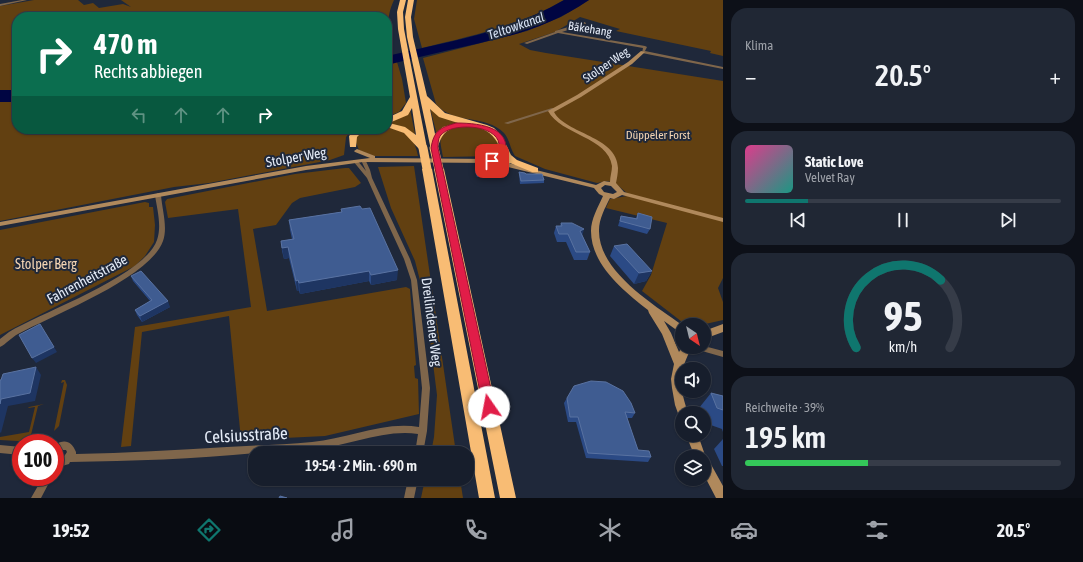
<!DOCTYPE html>
<html lang="de">
<head>
<meta charset="utf-8">
<style>
  body { margin:0; font-family:"Asap Condensed",sans-serif; background:#202734; color:#f1f3f6; height:100vh; display:flex; flex-direction:column; font-size:15px; white-space:nowrap }
  * { box-sizing:border-box; margin:0 }
  p { font-size:13px; color:#9ea2a9 }
  .icon { flex:none; width:22px; height:22px; fill:none; stroke:currentColor; stroke-width:2; stroke-linecap:round; stroke-linejoin:round }
  .map { position:relative; flex:1; overflow:hidden }
  .side { display:flex; flex-direction:column; gap:8px; padding:8px; background:#0d1018; width:360px }
  .side>* { flex:none }
  .hud { position:absolute; left:12px; top:12px; width:380px; height:122px; border-radius:16px; box-shadow:0 1px 3px #0004,0 0 0 1px #363c48; background:#0b6e4f; color:#fff; overflow:hidden }
  .needle { width:26px; rotate:145deg }
  .fabs { position:absolute; left:675px; top:318px; display:grid; gap:8px }
  .fabs a { display:grid; place-items:center; width:36px; height:36px; border-radius:50%; background:#171e2c; box-shadow:0 1px 3px #0004,0 0 0 1px #363c48; font-size:20px }
  .speed { position:absolute; left:12px; top:434px; display:flex; gap:8px; font-size:20px; font-weight:700; text-align:center }
  .speed>* { display:grid; place-content:center; width:52px; height:52px; border-radius:50%; background:#171e2c; box-shadow:0 1px 3px #0004,0 0 0 1px #363c48; line-height:1 }
  .speed .limit { border:6px solid #d22; background:#fff; color:#111 }
  .pin { position:absolute; display:grid; place-items:center; width:34px; height:34px; color:#fff; margin:-17px; border-radius:8px; box-shadow:0 2px 6px #0006 }
  .me { position:absolute; width:44px; margin:-22px; rotate:348deg; stroke-linejoin:round; filter:drop-shadow(0 0 3px #0008) }
  .turn { display:flex; align-items:center; gap:14px; height:84px; padding:0 16px; font-size:18px }
  .turn .icon { width:52px; height:52px; stroke-width:2.5 }
  .turn b { display:block; font-size:28px; line-height:34px }
  .lanes { display:flex; align-items:center; height:38px; padding:0 16px; background:#0003; justify-content:center; gap:20px; direction:ltr }
  .lanes .off { opacity:.35 }
  .big { font-size:30px; font-weight:600; line-height:1.1 }
  .side .tile { flex:1; display:flex; flex-direction:column; justify-content:center; gap:6px; min-width:0; padding:0 14px; border-radius:16px; background:#202734 }
  .side .dial { align-items:center; gap:0 }
  .dial svg { height:104px; overflow:visible; fill:none; stroke:#363c48; stroke-width:7; stroke-linecap:round; text-anchor:middle }
  .dial text { fill:#f1f3f6; stroke:none }
  .song { display:flex; align-items:center; gap:12px }
  .cover { width:48px; height:48px; border-radius:6px; background:linear-gradient(135deg,hsl(330 70% 55%),hsl(170 70% 35%)) }
  .played { height:4px; border-radius:2px; background:linear-gradient(90deg,#0f766e 20%,#363c48 20%) }
  .keys { display:flex; justify-content:space-around; direction:ltr }
  .heat { display:flex; justify-content:space-between; align-items:center; font-size:22px; direction:ltr }
  .charge { height:6px; border-radius:3px; background:linear-gradient(90deg,#34c759 39%,#363c48 0) }
  .trip { position:absolute; left:248px; top:446px; width:226px; height:40px; border-radius:16px; background:#171e2c; box-shadow:0 1px 3px #0004,0 0 0 1px #363c48; font-weight:600; line-height:40px; text-align:center }
  .menu { display:flex; height:64px; justify-content:space-around; align-items:center; background:#090c12; color:#9ea2a9 }
  .menu .icon { width:28px; height:28px }
  .menu .on { color:#0f766e }
  .menu b { font-size:18px; color:#f1f3f6 }
  main { display:flex; flex:1; min-height:0 }
  .map>svg:first-child { display:block }
  .green { fill:#624011 }
  .water { fill:#000542 }
  .lines { fill:none; stroke-linecap:round; stroke-linejoin:round }
  .street { fill:#7f664b; fill-rule:evenodd }
  .secondary { fill:#b0895c; fill-rule:evenodd }
  .highway { fill:#f8bc74; fill-rule:evenodd }
  .highway-bridge { stroke:#f8bc74; stroke-width:9 }
  .wall { fill:#2b4a85 }
  .shaded-wall { fill:#1e3562 }
  .building { fill:#3f5c91; stroke:#5972a1 }
  .route { fill:#e11d48; stroke:#92132f }
  .labels { text-anchor:middle; dominant-baseline:central; stroke-width:4; stroke-linejoin:round; paint-order:stroke }
  .far-street-label { font-size:12px; fill:#e5ecf8; stroke:#1f283a }
  .far-park-label { font-size:12px; fill:#f4d5b3; stroke:#1f283a }
  .far-water-label { font-size:13px; font-style:italic; fill:#d8e3f6; stroke:#1f283a }
  .street-label { font-size:14px; fill:#e5ecf8; stroke:#1f283a }
  .park-label { font-size:14px; fill:#f4d5b3; stroke:#1f283a }
  .near-street-label { font-size:17px; fill:#e5ecf8; stroke:#1f283a }
</style>
</head>
<body>
<main>
<div class="map">
<svg width="723" height="498" viewBox="0 0 723 498">
  <rect width="100%" height="100%" fill="#1f283a"/>
  <path class="green" d="M34,0H78L84,5L93,3L99,8L123,4L131,7L121,0H394C385,19 388,35 392,55L387,56V17H17V90H0V6Z
    M417,0H564C519,26 471,36 422,48L414,19Z
    M589,0H723V56L710,53L711,51L616,31L620,29L580,17L555,32L519,44L530,50L546,53L723,81V278L718,288L723,302V320L701,325H686L642,291L651,275L667,223L606,208L610,199L627,196L628,194L615,183L607,181L597,183L545,169L515,156C510,149 510,140 504,133C486,114 453,125 436,104L423,58L527,31L561,17Z
    M397,62L402,79L406,103L399,112L387,117V65Z
    M0,102H17V129H353L346,137L344,155L330,160L209,183L174,187L0,221Z
    M430,108L463,124L437,135Z
    M410,109L415,134L387,123Z
    M458,126C474,125 484,128 497,138L499,150L498,156L443,157C439,136 437,135 458,126Z
    M387,127C406,132 414,135 418,156H374L359,150L355,140C359,126 376,129 387,129Z
    M414,166L456,453H431L434,437L437,395L425,300L415,261L391,208L378,167Z
    M345,168H349L361,183L355,187L300,198L292,203L276,225L253,229L267,311L406,287L410,289L416,365L414,366L415,378L418,379L419,414L325,436L241,440L229,316L142,332L131,446L121,447L135,327L251,307L238,209L168,218L165,202L167,199L295,174Z
    M145,202L149,203V207H153L155,225L154,242L145,256L135,266L0,335V230Z
    M62,380H65L67,385L59,426L54,431L64,382L61,383Z
    M44,404L38,406L30,439L37,440L36,442L0,440V437L29,432L35,407L28,408L29,407Z
    M425,479H460L463,498H421Z"/>
  <path class="water" d="M564,0H589C550,27 512,36 467,46C440,52 414,58 387,65V56C448,42 510,32 564,0Z
    M0,90H17V102H0Z"/>
  <g class="lines">
    <path class="street" d="M22,0H27L0,6V4Z
      M585,22L586,24L562,32L645,46L647,47L645,51L723,67V69L642,53L643,48L558,33L527,44L524,43L555,32V31Z
      M552,108L555,109L508,124L504,123Z
      M361,159H365L370,170L372,178L410,259L417,280L430,388L427,431L423,453H415L418,434C384,429 347,446 313,450C294,452 275,451 256,453C195,459 132,461 70,462L69,464L55,468V460L63,458L67,452L66,450H62L55,454V445C65,438 72,442 76,452V454C126,453 176,450 227,447C255,445 284,445 312,442C347,439 383,421 419,427L422,388L411,280L404,259L376,198L367,178L353,161V160H357L366,171L361,160Z
      M158,193L161,195C162,209 168,227 163,241C150,278 53,315 18,334C12,337 6,344 0,347V339L9,332C42,312 145,276 157,240C162,226 157,209 155,195Z
      M704,346L723,351V357L695,349L694,347H704Z
      M0,445L21,447V455L0,453Z
      M43,477H52L41,498H31Z
      M408,479H418L414,498H404Z"/>
    <path class="secondary" d="M641,51L645,52L632,64L581,97L554,112C566,134 617,136 618,168C618,173 617,178 616,183L624,192L723,218V222L622,195L614,199L610,198C605,208 599,219 599,230C598,271 653,304 682,325V334L664,321L671,333L679,352L682,347H692C678,373 679,386 688,413H682V417L679,416L675,405L672,388L671,379L674,364L662,334L649,313L648,310C624,291 591,265 591,231C591,219 598,207 603,196L599,194L594,188L492,163L363,162L306,170L0,226V222L306,166L370,158L355,152L354,151L357,149L375,156V158L492,159L596,185L604,181L610,182C610,177 612,171 612,166C608,137 561,135 548,111L577,95L628,62ZM605,185L611,186L617,192L613,194L604,192L601,188Z
      M723,324V332L704,339V331Z
      M686,435H698L706,458L708,459L723,486V498H716L704,475V457H695Z"/>
    <path class="highway" d="M400,0H406L403,12L404,29L427,148L423,151L420,150L404,133L387,127V118L402,111L410,97L398,29L397,12ZM412,108L416,135L405,127L389,123L408,115Z
      M408,0H414L411,17L413,37L427,96L445,113L487,125L494,128L502,136L511,155L517,160L538,168V172H532L510,163L506,166L503,165C499,156 502,148 495,139C485,124 457,122 445,133C440,138 439,144 437,150H431L407,37L405,17ZM430,109L439,117L458,123L443,127L435,134Z
      M356,129H365L357,137L356,147H350L349,136Z
      M427,166L432,169L495,498H479L422,169Z
      M439,166L444,169L516,498H500L434,169Z"/>
    <path class="highway-bridge" d="M423,148L427,169
      M434,148L439,169"/>
  </g>
  <path class="wall" d="M476,170L503,175L502,177H477L475,172Z
    M519,172L544,180V183L520,184L519,174Z
    M341,209L397,280L371,285L369,281L300,294L299,291H297L289,258L284,259L282,251L281,241L292,239L290,230L289,220L341,212Z
    M638,213L650,229L647,234L618,226L621,216L636,218Z
    M561,223L582,235L590,252L587,260H574L566,242H557L554,233L556,226H560Z
    M614,246L652,271L646,281L634,284L610,256Z
    M131,276L170,307L142,322L137,315L135,310L150,301L133,281Z
    M711,393L723,396V432L722,429L705,423L704,421V413H701L699,408Z
    M567,398L635,413L632,418H627L638,450L651,457L648,462L586,458L576,422H568L564,403Z
    M723,439V466H722L714,449Z"/>
  <path class="shaded-wall" d="M584,229L582,237L580,231Z
    M288,247L289,258L284,259L282,248Z
    M398,270L397,280L371,285V275Z
    M369,271V281L300,294L299,283Z
    M652,271L646,281L634,284L639,273Z
    M298,280L299,291H297L296,281Z
    M168,301L170,307L142,322L140,316Z
    M54,347L57,352L36,363L32,358Z
    M36,367L41,375L35,401L8,406L1,433L0,432V404L1,399Z"/>
  <path class="building" d="M497,169H501L503,175H477L476,170Z
    M519,172L525,173L526,174H542L544,180L521,181Z
    M360,206L362,209L370,208L398,270L371,275L369,271L299,283L298,280L296,281L288,247L282,248L281,241L294,239L289,220L342,212L341,209Z
    M638,213L652,217L650,229L620,221L621,216L637,219Z
    M561,223H572L584,229L580,231L590,252H576L568,234H559L556,226H562Z
    M627,244L652,271L639,273L614,246Z
    M141,271L168,301L140,316L135,310L152,300L131,276Z
    M40,324L54,347L32,358L19,335Z
    M36,367L30,393L1,399L0,404V380H1L3,374Z
    M591,381L606,382L623,391L631,403L635,413L625,412L638,450L649,451L651,457L588,453L578,417H570L567,398L574,386Z
    M711,393L723,396V410L717,408Z
    M280,496L287,498H279Z"/>
  <path class="route" d="M456,123C482,123 518,128 502,163L489,162V159H496C497,154 499,148 499,144C497,124 450,122 440,136C438,139 438,145 438,148L495,407L493,411L489,413L484,411L483,407L431,148C434,131 439,128 456,123Z"/>
  <g class="labels">
    <g class="far-street-label">
      <text transform="translate(590 29) rotate(9)">Bäkehang</text>
      <text transform="translate(606 65) rotate(-34)">Stolper Weg</text>
    </g>
    <g class="far-park-label">
      <text x="658" y="135">Düppeler Forst</text>
    </g>
    <g class="far-water-label">
      <text transform="translate(516 26) rotate(-19)">Teltowkanal</text>
    </g>
    <g class="street-label">
      <text transform="translate(296 157) rotate(-10)">Stolper Weg</text>
      <text transform="translate(87 279) rotate(-28)">Fahrenheitstraße</text>
      <text transform="translate(432 322) rotate(83)">Dreilindener Weg</text>
    </g>
    <g class="park-label">
      <text x="46" y="264">Stolper Berg</text>
    </g>
    <g class="near-street-label">
      <text transform="translate(246 435) rotate(-3)">Celsiusstraße</text>
    </g>
  </g>
</svg>
<div class="fabs">
<a><svg class="needle" viewBox="-14 -14 28 28"><path d="M0-13l5 13h-10z" fill="#e53935"/><path d="M0 13l5-13h-10z" fill="#9ea2a9"/></svg></a>
<a><svg class="icon" aria-label="sound" viewBox="0 0 24 24"><path d="M4 9h4l5-4v14l-5-4H4zM17 9q2 3 0 6"/></svg></a>
<a><svg class="icon" aria-label="search" viewBox="0 0 24 24"><circle cx="10" cy="10" r="6"/><path d="M15 15l6 6"/></svg></a>
<a><svg class="icon" aria-label="layers" viewBox="0 0 24 24"><path d="M12 4l9 5-9 5-9-5zM3 14l9 5 9-5"/></svg></a>
</div>
<div class="speed"><div class="limit">100</div></div>
<div class="pin" style="left:492px;top:161px;background:#d93025"><svg class="icon" aria-label="arrive" viewBox="0 0 24 24"><path d="M6 21V4h12l-3 4 3 4H6"/></svg></div>
<svg class="me" style="left:489px;top:407px" viewBox="-20 -20 40 40"><circle r="19" fill="#fff"/><path d="M0-13L10 11 0 6-10 11z" fill="#e11d48"/></svg>
<div class="trip">19:54 · 2 Min. · 690 m</div>
<div class="hud">
<div class="turn"><svg class="icon" aria-label="right" viewBox="0 0 24 24"><path d="M7 20v-9h11M14 6l5 5-5 5"/></svg><div><b>470 m</b>Rechts abbiegen</div></div>
<div class="lanes"><svg class="icon off" aria-label="left" viewBox="0 0 24 24"><path d="M17 20v-9H6M10 6l-5 5 5 5"/></svg><svg class="icon off" aria-label="ahead" viewBox="0 0 24 24"><path d="M12 20V5M6 11l6-6 6 6"/></svg><svg class="icon off" aria-label="ahead" viewBox="0 0 24 24"><path d="M12 20V5M6 11l6-6 6 6"/></svg><svg class="icon" aria-label="right" viewBox="0 0 24 24"><path d="M7 20v-9h11M14 6l5 5-5 5"/></svg></div>
</div>
</div>
<section class="side">
<div class="tile"><p>Klima</p>
<div class="heat"><a>−</a><b class="big">20.5°</b><a>+</a></div>
</div>
<div class="tile">
<div class="song"><i class="cover"></i><div><b>Static Love</b><p>Velvet Ray</p></div></div>
<div class="played"></div>
<div class="keys"><svg class="icon" aria-label="previous" viewBox="0 0 24 24"><path d="M18 5L8 12l10 7zM5 5v14"/></svg><svg class="icon" aria-label="pause" viewBox="0 0 24 24"><path d="M8 5v14M16 5v14"/></svg><svg class="icon" aria-label="next" viewBox="0 0 24 24"><path d="M6 5l10 7-10 7zM19 5v14"/></svg></div>
</div>
<div class="tile dial"><svg viewBox="0 0 100 80">
<path d="M14 69A42 42 0 1 1 86 69"/>
<path d="M14 69A42 42 0 0 1 79 17" stroke="#0f766e"/>
<text x="50" y="56" font-size="32" font-weight="700">95</text>
<text x="50" y="72" font-size="11">km/h</text>
</svg></div>
<div class="tile"><p>Reichweite · 39%</p><b class="big">195 km</b><div class="charge"></div></div>
</section>
</main>
<nav class="menu">
<b>19:52</b>
<svg class="icon on" aria-label="directions" viewBox="0 0 24 24"><path d="M12 3l9 9-9 9-9-9zM9 14v-3h6M13 9l2 2-2 2"/></svg>
<svg class="icon" aria-label="music" viewBox="0 0 24 24"><path d="M9 18V5l10-2v13"/><circle cx="6" cy="18" r="3"/><circle cx="16" cy="16" r="3"/></svg>
<svg class="icon" aria-label="phone" viewBox="0 0 24 24"><path d="M5 4h4l2 5-3 2q2 4 5 5l2-3 5 2v4C11 20 4 13 5 4z"/></svg>
<svg class="icon" aria-label="climate" viewBox="0 0 24 24"><path d="M12 3v18M4 7l16 10M4 17L20 7"/></svg>
<svg class="icon" aria-label="car" viewBox="0 0 24 24"><path d="M5 17H2v-5l4-1 3-4h7l3 4 3 1v5h-3M9 17h6M6 11h13"/><circle cx="7" cy="17" r="2"/><circle cx="17" cy="17" r="2"/></svg>
<svg class="icon" aria-label="filters" viewBox="0 0 24 24"><path d="M4 7h16M4 17h16"/><circle cx="9" cy="7" r="2"/><circle cx="15" cy="17" r="2"/></svg>
<b>20.5°</b>
</nav>
</body>
</html>
